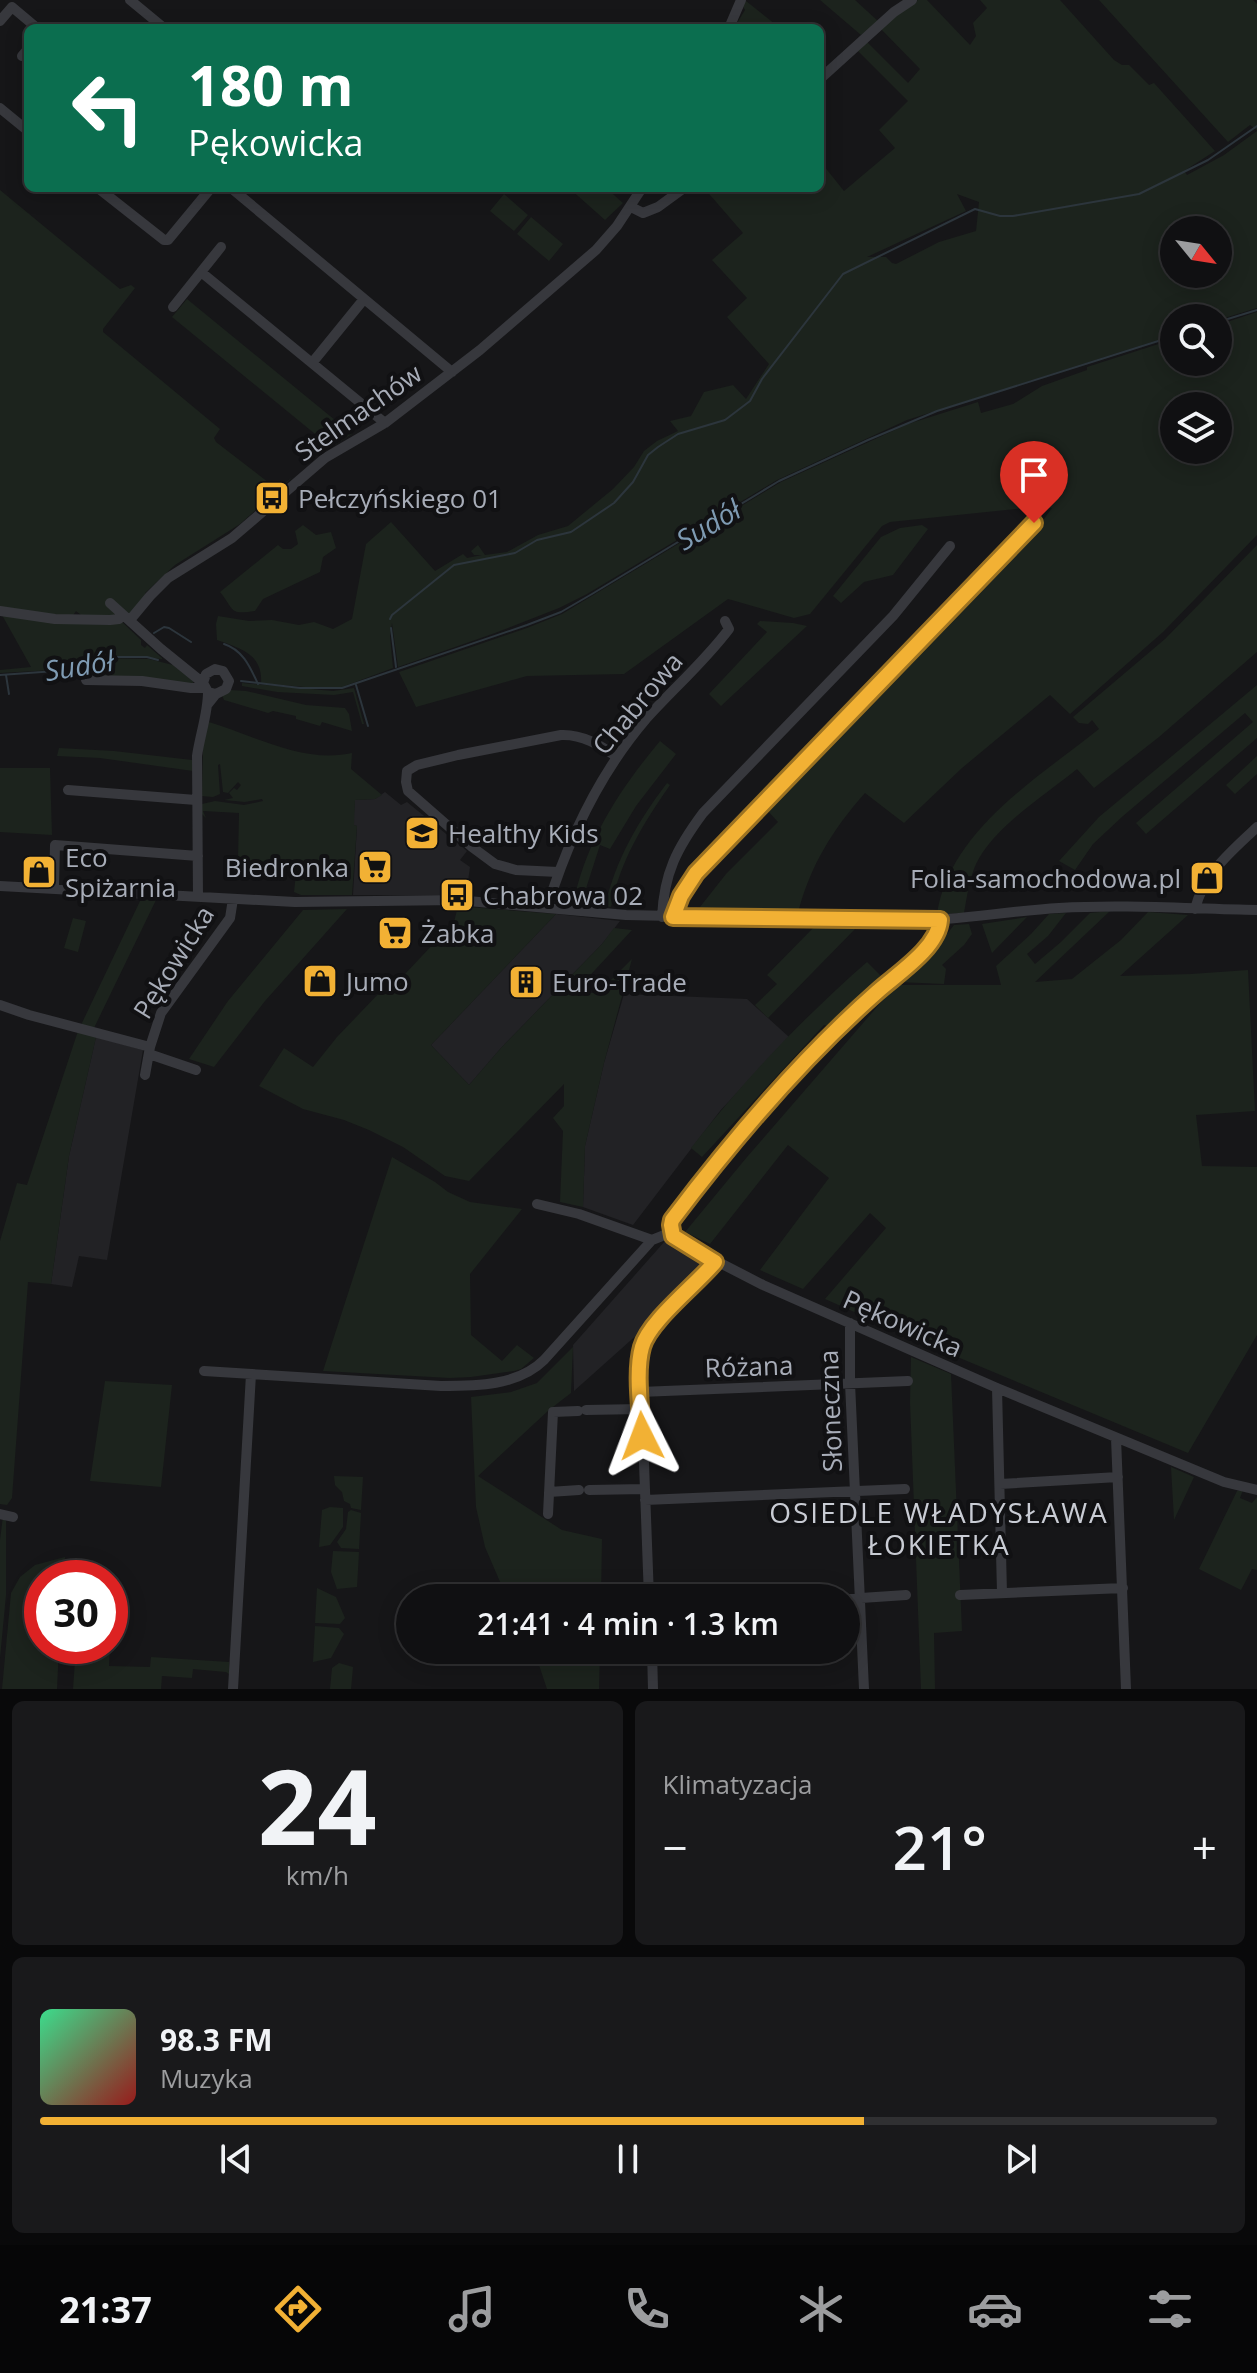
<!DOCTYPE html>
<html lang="pl">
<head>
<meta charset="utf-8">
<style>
  body { margin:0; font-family:"Open Sans",sans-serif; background:#19191b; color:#f1f3f6; height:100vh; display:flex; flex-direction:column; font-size:30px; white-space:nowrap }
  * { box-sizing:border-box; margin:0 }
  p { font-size:26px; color:#9c9d9f }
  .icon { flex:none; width:44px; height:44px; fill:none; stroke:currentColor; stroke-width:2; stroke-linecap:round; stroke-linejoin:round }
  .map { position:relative; height:1689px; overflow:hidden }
  .sheet { display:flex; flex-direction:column; gap:12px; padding:12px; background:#09090a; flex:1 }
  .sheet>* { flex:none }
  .hud { position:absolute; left:24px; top:24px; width:800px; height:168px; border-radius:12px; box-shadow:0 4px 20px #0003,0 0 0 2px #303032; background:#0b6e4f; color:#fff; overflow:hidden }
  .needle { width:52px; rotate:120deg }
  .tools { position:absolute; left:1160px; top:216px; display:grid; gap:16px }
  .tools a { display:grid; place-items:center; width:72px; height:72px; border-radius:50%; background:#101012; box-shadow:0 4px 20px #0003,0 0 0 2px #303032; font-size:40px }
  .speed { position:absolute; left:24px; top:1560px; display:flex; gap:16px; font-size:40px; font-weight:700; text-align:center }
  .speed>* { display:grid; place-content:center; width:104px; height:104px; border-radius:50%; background:#101012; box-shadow:0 4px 20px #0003,0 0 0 2px #303032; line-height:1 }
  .speed .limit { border:12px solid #d22; background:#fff; color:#111 }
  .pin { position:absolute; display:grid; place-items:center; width:68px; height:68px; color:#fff; margin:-82px -34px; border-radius:50% 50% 50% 0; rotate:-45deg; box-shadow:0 0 8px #0007 }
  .pin .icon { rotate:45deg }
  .me { position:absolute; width:88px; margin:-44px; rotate:357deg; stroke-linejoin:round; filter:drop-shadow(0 0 6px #0008) }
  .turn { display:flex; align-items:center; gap:28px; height:168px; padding:0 32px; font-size:36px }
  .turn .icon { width:104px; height:104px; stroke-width:2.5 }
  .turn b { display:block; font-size:56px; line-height:68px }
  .big { font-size:60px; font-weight:600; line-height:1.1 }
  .sheet .tile { flex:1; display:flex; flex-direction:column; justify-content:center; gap:12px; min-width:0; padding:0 28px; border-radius:12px; background:#19191b }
  .sheet .dial { align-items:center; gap:0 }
  .dial b { font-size:104px; line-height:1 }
  .song { display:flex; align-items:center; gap:24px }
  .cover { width:96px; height:96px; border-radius:12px; background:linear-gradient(135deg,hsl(150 70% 55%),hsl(0 70% 35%)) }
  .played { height:8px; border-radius:4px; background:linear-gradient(90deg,#f2b134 70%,#303032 70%) }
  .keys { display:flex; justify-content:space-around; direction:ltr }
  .heat { display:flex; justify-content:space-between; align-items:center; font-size:44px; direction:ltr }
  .sheet .tiles { flex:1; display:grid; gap:12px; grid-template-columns:1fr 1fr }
  .tile:last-child { grid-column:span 2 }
  .trip { position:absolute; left:396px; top:1584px; width:464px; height:80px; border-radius:40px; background:#101012; box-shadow:0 4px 20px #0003,0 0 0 2px #303032; font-weight:600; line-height:80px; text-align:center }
  .tab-bar { display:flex; height:128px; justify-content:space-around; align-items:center; background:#060607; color:#9c9d9f }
  .tab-bar .icon { width:56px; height:56px }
  .tab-bar .selected { color:#f2b134 }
  .tab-bar b { font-size:36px; color:#f1f3f6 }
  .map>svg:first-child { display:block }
  .built { fill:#222225 }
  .green { fill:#1c231d; fill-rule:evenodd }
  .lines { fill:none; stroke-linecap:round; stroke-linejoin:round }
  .stream { stroke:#2c353c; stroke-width:2 }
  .minor { stroke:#37383d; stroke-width:10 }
  .route-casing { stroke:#9d7322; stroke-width:20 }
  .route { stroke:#f2b134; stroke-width:14 }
  .labels { text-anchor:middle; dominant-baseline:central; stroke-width:8; stroke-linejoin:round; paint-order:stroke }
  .street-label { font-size:26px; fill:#a8adb8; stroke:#111113 }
  .poi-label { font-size:26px; fill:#a8adb8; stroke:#111113; text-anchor:start }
  .water-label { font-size:28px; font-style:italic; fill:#7f9bb3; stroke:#111113 }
  .neighbourhood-label { font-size:28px; letter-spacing:2px; fill:#c9ccd4; stroke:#111113 }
</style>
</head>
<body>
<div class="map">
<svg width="1257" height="1689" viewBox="0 0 1257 1689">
  <rect width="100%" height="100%" fill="#161618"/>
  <path class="built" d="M385,792L401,805L407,802L467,851L460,860L470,867L466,895H353L357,826L353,825L355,800L375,799Z
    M556,914L620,921L602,944L501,1048L469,1085L431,1045Z
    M624,994L747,999L789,1037L720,1111L633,1225L583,1207L585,1146L604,1063Z
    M96,1037L143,1050L107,1260L79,1256L72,1287L51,1284L69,1156Z
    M665,1241L705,1263L640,1332L574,1391L573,1345Z"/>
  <path class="green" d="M820,0H855L879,22L861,35Z
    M918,0H927L970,45L976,36L973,23L987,8L980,0H1060L1114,60L1122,65H1129L1149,85L1154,83L1215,151L1184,171L1187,175L1224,155L1257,131V308L1218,320V318H1174V335L907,420L777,480L587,594L559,608L495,633L398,667L392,623L390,636L393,668L342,687L327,689L261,683C263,654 240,648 217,640L216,624L218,616L249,621L272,620L299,625L314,622L333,629L352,619L366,544L391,522L435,571L463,554L467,558L482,555H474L471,551L478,545L485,555L507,552L538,535L568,526L613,489L634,467L644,451L657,441L678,431L670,421L691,416L704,392L733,385L746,399L769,364L727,317L747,298L712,260L743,233L704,188H820V161L844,191L895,148L879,130L908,101L856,49L866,41L908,83L920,69L880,28L896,14ZM957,194L979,202L976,231L939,242L896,264L892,263L886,257H867L966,211ZM1174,230H1218V274H1174Z
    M1099,0H1253L1257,4V130L1250,125L1228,142Z
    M746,1L780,28H734L745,10L743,6Z
    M569,188H606L623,203L605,220Z
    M0,190L120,289L131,285L135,288L103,329V332L220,429L214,438L216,442L277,489L294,476L240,524L175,565L145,593L146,595L131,613L86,619L76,611L72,617L0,609Z
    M504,194L528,215L514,231L490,211Z
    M531,217L563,244L549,261L517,234Z
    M187,299L352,434L331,447L172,317Z
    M1257,312V535L1163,632L1070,714L1050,695L962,768L904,823L865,793C833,829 810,866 798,913L696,912L726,874L778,822L765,808L1038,527L1052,508L1034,507L890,522L882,526L810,614L794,618L728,599L624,674L527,676L416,707L399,672L527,628L562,614L781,482L908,424L978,402L981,413L1013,404L1042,386L1087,370V367L1174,339V362H1218V325ZM1174,406H1218V450H1174Z
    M303,525L316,535L331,532L336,548L323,557L320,572L263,599L255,611C228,615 235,610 220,592L278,545L283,549H291L298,544L295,531Z
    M922,525L928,529L893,575L864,582L841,603L833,596L881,537L900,528Z
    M1257,545V652L1159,737L1094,788L1077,769C1045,795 994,827 976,864C969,880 967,897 964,913L937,914C950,830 1038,778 1099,729L1092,720L1088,724L1079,723L1073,717L1165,639Z
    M2,615L121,621L141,640V645L145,648L147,645L163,659L98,655L54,670L0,673V670L31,667Z
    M760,621L793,623L807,626L721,706L709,694L767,632L757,624Z
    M95,658L149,659L173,665L193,681V684L93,677L87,674L81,676L78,668L68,671L67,670Z
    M242,683L333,691L354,688L364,724H362L353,692L334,695L277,692L242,686Z
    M1257,685V738L1146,834L1136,823L1253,722L1245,713L1123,816L1093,844L1075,870L1059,861L1099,817Z
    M230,690L246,691L306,705L345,708L349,714L352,731L322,722L320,726L296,719V716L273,711L268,713L224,700L222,695Z
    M209,722C253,735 304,764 352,753L351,769L382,795L375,799L355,800L354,825L357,826L352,895H301L294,892L297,864L238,860L239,813L203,811L206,818L202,814V804L215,801L244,805L263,801L262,799L245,802L224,800L233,798L229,793L234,788L237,790L241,785L238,782L228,793L223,792L220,764L218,765L220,794L213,797L202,796L203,746Z
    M660,741L676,754L636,806L610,849L600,845L581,904H573C586,841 619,790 660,741Z
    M59,748L114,751L192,760L193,771L100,758L57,756Z
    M1257,756V774L1235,794L1226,785Z
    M0,768H50L52,835L0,832Z
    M667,783L670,785C643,824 620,861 611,907L605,906C616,859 638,821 667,783Z
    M141,899L156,900L94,1028L81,1025Z
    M468,907L556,914L431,1045L469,1085L501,1048L602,944L614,928L632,930L582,984L587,993H598L632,959L604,1063L585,1146L583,1207L560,1202L563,1131L553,1118L564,1106V1084L469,1181L445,1176L403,1147L369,1130L344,1120L303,1109L259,1086L284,1048L313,1067L337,1037L383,989L389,991L454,922L457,910Z
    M347,909L265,1001L214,1067L189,1059L228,1001L303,910Z
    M1110,911L1035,982L1072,979L1121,940L1148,912L1188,915L1120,976L1191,974L1248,970L1255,1111L1196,1115L1202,1166L1257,1167V1335L1188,1453L931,1346L825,1299L886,1228L870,1213L803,1289L760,1270L829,1178L788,1145L710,1244L685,1232L747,1157L896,985H1001L996,966L1031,934L1049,914L1066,913L1048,936L1027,954L1035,964L1061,942L1090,913Z
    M1027,917L992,953L982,924Z
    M73,918L86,921L78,952L64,948Z
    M969,924L972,934L964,945L942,965L946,969L944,984L898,982L936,948L954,925Z
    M816,925L856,928L768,1018L755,1005L777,984L767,975Z
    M867,962L884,979L832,1027L824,1025L702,1157L691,1148C743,1081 803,1018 867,962Z
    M78,1031L97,1033L69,1156L51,1284L28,1282L12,1498L7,1505L0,1504V1241L17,1183L27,1185Z
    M392,1157L435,1182L448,1192L470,1202L522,1209L470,1274L471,1335L502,1361L517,1345L534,1358L521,1369L514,1371L471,1377L450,1378L323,1371Z
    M573,1347L571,1393L549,1410L478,1476L562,1530L602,1539L601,1598H507L485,1547L476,1507L471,1397L511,1392L537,1383Z
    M911,1357L951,1374L962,1631L934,1633L935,1689H921L910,1402Z
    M105,1381L172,1385L161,1487L90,1481Z
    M1171,1467L1194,1477L1174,1520Z
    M334,1476L363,1477L361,1510L351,1508L350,1504L344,1501L342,1492L335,1485Z
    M1243,1490L1240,1498L1252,1503L1257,1497V1570L1252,1569L1241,1590L1199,1569L1237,1491Z
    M330,1507L343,1508V1527L330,1545L319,1547L322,1510Z
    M351,1510L361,1513L359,1549L341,1548L337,1542L346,1529L348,1512Z
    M3,1516L6,1521V1595L0,1658V1540Z
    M333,1551L359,1552L357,1587L337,1589L331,1572Z
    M65,1557L64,1578H42V1646H59L57,1689H2L11,1593L20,1577L35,1565Z
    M317,1588L336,1597L345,1618L340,1624L315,1623Z
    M315,1626L339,1628L344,1634L331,1658L313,1662Z
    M76,1646H110L109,1666L150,1667L151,1657L229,1662V1674L226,1672L193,1669L192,1678L162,1676L161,1689H73Z
    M534,1650H600L599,1689H547Z
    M339,1663L353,1667L351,1689H330L332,1668Z"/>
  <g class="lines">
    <path class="stream" d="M1218,322L1257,310
      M390,619L392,615L454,565L515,553L537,540L571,532L614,503L633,482L648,455L658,447L678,434L725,420L750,401L762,379L843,274L975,209L1000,216H1013L1139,194L1208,160L1257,126
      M391,628L396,667
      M154,633L164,627L169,628L191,642
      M224,644C243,650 250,667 258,684
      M0,675L56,671L97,657H147L158,660
      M6,675L9,694
      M241,681L300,688H342L527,625L561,612L592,594L779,481L868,440L937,411L1174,336
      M356,685L368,726"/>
    <path class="minor" d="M130,0L164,28
      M0,21L12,7L37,28
      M729,28L741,0
      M22,56L28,49
      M820,79L894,12L912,0
      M0,108L28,131
      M98,188L164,240H168L211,188
      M231,188L452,372
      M631,207L643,213L658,207L684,188
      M201,272L385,423
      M173,307L221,247
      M312,363L364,299
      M110,603L161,649L203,683
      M0,611L55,619L110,620L119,619L123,615
      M130,620L150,596L168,578L232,538L325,458L385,423L480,350L596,250L617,226L642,188
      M86,680L142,681L191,688H205
      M208,704L216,694L226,689L229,681L223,671L215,669L206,674L203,683L208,692L216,694
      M68,790L196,800
      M558,872L516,870L495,864L472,847L408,791L406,782L407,771L417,765L458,755L561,735C582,734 600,745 617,757
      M0,886L295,902L457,900L626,915L911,921C960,920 1009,911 1059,908C1125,904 1191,909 1257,910
      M54,888L55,845L198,856
      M198,897L197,756C200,735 208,713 208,692
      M547,908C568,840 599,774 646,719C673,689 705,661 729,629L725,621
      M1195,909C1204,873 1231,852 1257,827
      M662,917C664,873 677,848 703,813L893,616L950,546
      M673,917L681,896L696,873L1034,523
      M0,1005L29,1015L150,1047
      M149,1054L196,1070
      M145,1075L150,1047L161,1013L230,918L233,899
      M537,1204L579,1214L652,1240L672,1232
      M672,1232L677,1239L689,1247L763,1285L997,1388L1224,1482L1257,1490
      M672,1232V1220C734,1138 800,1060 877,992C897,974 938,948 940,920
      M850,1323V1383L864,1689
      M204,1371L441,1386C476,1386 518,1386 544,1360L652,1240
      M997,1388L1002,1593
      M640,1392L908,1381
      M586,1410L641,1409
      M1116,1438L1126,1689
      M1000,1484L1118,1477
      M589,1490L645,1489
      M549,1492L579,1490
      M645,1500L905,1489
      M0,1514L13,1517
      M548,1514L553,1412L578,1411
      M960,1595L1123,1588
      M649,1598L640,1355L650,1330L715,1262
      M846,1599L906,1595
      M652,1650L653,1689
      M233,1689L251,1374"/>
  </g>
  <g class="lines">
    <g class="route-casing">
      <path id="route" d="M642,1436C641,1410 635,1372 642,1347C649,1321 696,1285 715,1262L673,1236L671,1225L672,1220C734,1138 800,1060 877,992C897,974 938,948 940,920L673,917L681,896L696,873L1034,523"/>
    </g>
    <use href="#route" class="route"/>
  </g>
  <defs>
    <g id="bus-square" transform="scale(1.8)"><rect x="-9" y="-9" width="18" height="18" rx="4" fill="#f2b134" stroke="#111113"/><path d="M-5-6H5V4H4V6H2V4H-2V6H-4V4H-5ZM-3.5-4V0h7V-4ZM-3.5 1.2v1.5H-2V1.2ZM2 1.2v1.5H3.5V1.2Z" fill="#111"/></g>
    <g id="school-square" transform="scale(1.8)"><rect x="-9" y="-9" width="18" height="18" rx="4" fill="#f2b134" stroke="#111113"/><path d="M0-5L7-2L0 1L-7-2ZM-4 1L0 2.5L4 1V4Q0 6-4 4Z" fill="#111"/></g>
    <g id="supermarket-square" transform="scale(1.8)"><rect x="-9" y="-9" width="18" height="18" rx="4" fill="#f2b134" stroke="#111113"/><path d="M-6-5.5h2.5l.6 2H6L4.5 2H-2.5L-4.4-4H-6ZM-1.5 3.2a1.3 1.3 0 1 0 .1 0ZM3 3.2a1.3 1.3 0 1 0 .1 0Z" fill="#111"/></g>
    <g id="shop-square" transform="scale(1.8)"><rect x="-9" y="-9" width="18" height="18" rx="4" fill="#f2b134" stroke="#111113"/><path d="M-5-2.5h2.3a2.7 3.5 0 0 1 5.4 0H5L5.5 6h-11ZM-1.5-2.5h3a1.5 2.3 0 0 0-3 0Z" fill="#111"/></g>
    <g id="building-square" transform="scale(1.8)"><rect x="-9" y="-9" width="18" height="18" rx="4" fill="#f2b134" stroke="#111113"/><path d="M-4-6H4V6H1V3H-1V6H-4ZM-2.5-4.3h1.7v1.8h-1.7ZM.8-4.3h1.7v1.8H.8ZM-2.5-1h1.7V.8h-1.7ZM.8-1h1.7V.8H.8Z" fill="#111"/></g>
  </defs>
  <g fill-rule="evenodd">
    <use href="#bus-square" x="272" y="498"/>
    <use href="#school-square" x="422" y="833"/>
    <use href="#supermarket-square" x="375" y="867"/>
    <use href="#shop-square" x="39" y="872"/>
    <use href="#shop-square" x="1207" y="878"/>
    <use href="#bus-square" x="457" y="895"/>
    <use href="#supermarket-square" x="395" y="933"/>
    <use href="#shop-square" x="320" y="981"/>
    <use href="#building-square" x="526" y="982"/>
  </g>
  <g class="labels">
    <g class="street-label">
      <text transform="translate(358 412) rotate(-35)">Stelmachów</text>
      <text transform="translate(637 703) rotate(-50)">Chabrowa</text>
      <text transform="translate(173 962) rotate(-58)">Pękowicka</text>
      <text transform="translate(903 1323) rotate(24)">Pękowicka</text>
      <text transform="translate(749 1366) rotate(-2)">Różana</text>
      <text transform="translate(830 1411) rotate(-92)">Słoneczna</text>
    </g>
    <g class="poi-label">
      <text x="298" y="498">Pełczyńskiego 01</text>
      <text x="448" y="833">Healthy Kids</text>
      <text x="65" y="857">Eco<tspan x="65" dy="30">Spiżarnia</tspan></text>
      <text x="349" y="867" text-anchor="end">Biedronka</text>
      <text x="1181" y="878" text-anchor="end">Folia-samochodowa.pl</text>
      <text x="483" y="895">Chabrowa 02</text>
      <text x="421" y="933">Żabka</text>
      <text x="346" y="981">Jumo</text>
      <text x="552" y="982">Euro-Trade</text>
    </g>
    <g class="water-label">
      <text transform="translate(708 524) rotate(-31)">Sudół</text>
      <text transform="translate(79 665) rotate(-9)">Sudół</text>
    </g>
    <g class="neighbourhood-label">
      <text x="939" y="1512">OSIEDLE WŁADYSŁAWA<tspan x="939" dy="32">ŁOKIETKA</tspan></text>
    </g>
  </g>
</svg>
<div class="tools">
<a><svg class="needle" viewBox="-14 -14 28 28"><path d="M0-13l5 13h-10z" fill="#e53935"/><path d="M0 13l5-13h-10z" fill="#9c9d9f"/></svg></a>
<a><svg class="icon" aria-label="search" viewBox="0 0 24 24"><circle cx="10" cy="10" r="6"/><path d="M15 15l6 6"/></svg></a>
<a><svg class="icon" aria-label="layers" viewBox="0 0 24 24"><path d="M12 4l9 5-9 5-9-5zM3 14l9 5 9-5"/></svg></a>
</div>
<div class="speed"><div class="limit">30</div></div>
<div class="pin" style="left:1034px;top:523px;background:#d93025"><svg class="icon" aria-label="arrive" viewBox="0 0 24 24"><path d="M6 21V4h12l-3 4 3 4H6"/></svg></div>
<svg class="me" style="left:642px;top:1436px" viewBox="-20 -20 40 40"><path d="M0-17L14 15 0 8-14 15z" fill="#f2b134" stroke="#fff" stroke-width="4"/></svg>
<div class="trip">21:41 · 4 min · 1.3 km</div>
<div class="hud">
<div class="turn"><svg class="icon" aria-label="left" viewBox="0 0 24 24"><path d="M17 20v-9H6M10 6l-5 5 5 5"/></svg><div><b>180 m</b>Pękowicka</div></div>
</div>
</div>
<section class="sheet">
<div class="tiles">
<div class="tile dial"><b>24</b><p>km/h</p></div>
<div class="tile"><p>Klimatyzacja</p>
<div class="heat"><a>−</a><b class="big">21°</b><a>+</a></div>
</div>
<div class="tile">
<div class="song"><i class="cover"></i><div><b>98.3 FM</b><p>Muzyka</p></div></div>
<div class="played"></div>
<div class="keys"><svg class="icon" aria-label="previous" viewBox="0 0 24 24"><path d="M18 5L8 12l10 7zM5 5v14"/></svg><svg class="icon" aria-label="pause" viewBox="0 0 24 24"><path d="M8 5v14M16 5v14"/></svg><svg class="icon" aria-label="next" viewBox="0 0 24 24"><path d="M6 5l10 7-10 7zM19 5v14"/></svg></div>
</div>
</div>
</section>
<nav class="tab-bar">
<b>21:37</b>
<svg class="icon selected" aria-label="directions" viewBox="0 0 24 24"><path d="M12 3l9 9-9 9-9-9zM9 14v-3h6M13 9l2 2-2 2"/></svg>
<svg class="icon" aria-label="music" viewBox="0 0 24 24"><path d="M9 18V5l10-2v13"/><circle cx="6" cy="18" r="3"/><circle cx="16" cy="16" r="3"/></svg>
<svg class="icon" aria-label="phone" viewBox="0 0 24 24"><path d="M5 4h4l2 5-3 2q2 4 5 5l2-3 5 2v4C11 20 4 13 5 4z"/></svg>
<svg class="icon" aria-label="climate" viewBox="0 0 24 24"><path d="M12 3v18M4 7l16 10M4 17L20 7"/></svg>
<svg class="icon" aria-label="car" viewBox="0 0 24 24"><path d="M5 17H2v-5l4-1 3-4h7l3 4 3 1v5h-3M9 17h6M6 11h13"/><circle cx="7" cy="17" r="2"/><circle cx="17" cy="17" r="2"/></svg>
<svg class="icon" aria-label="filters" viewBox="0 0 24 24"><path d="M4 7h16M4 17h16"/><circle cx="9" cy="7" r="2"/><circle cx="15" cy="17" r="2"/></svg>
</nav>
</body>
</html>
